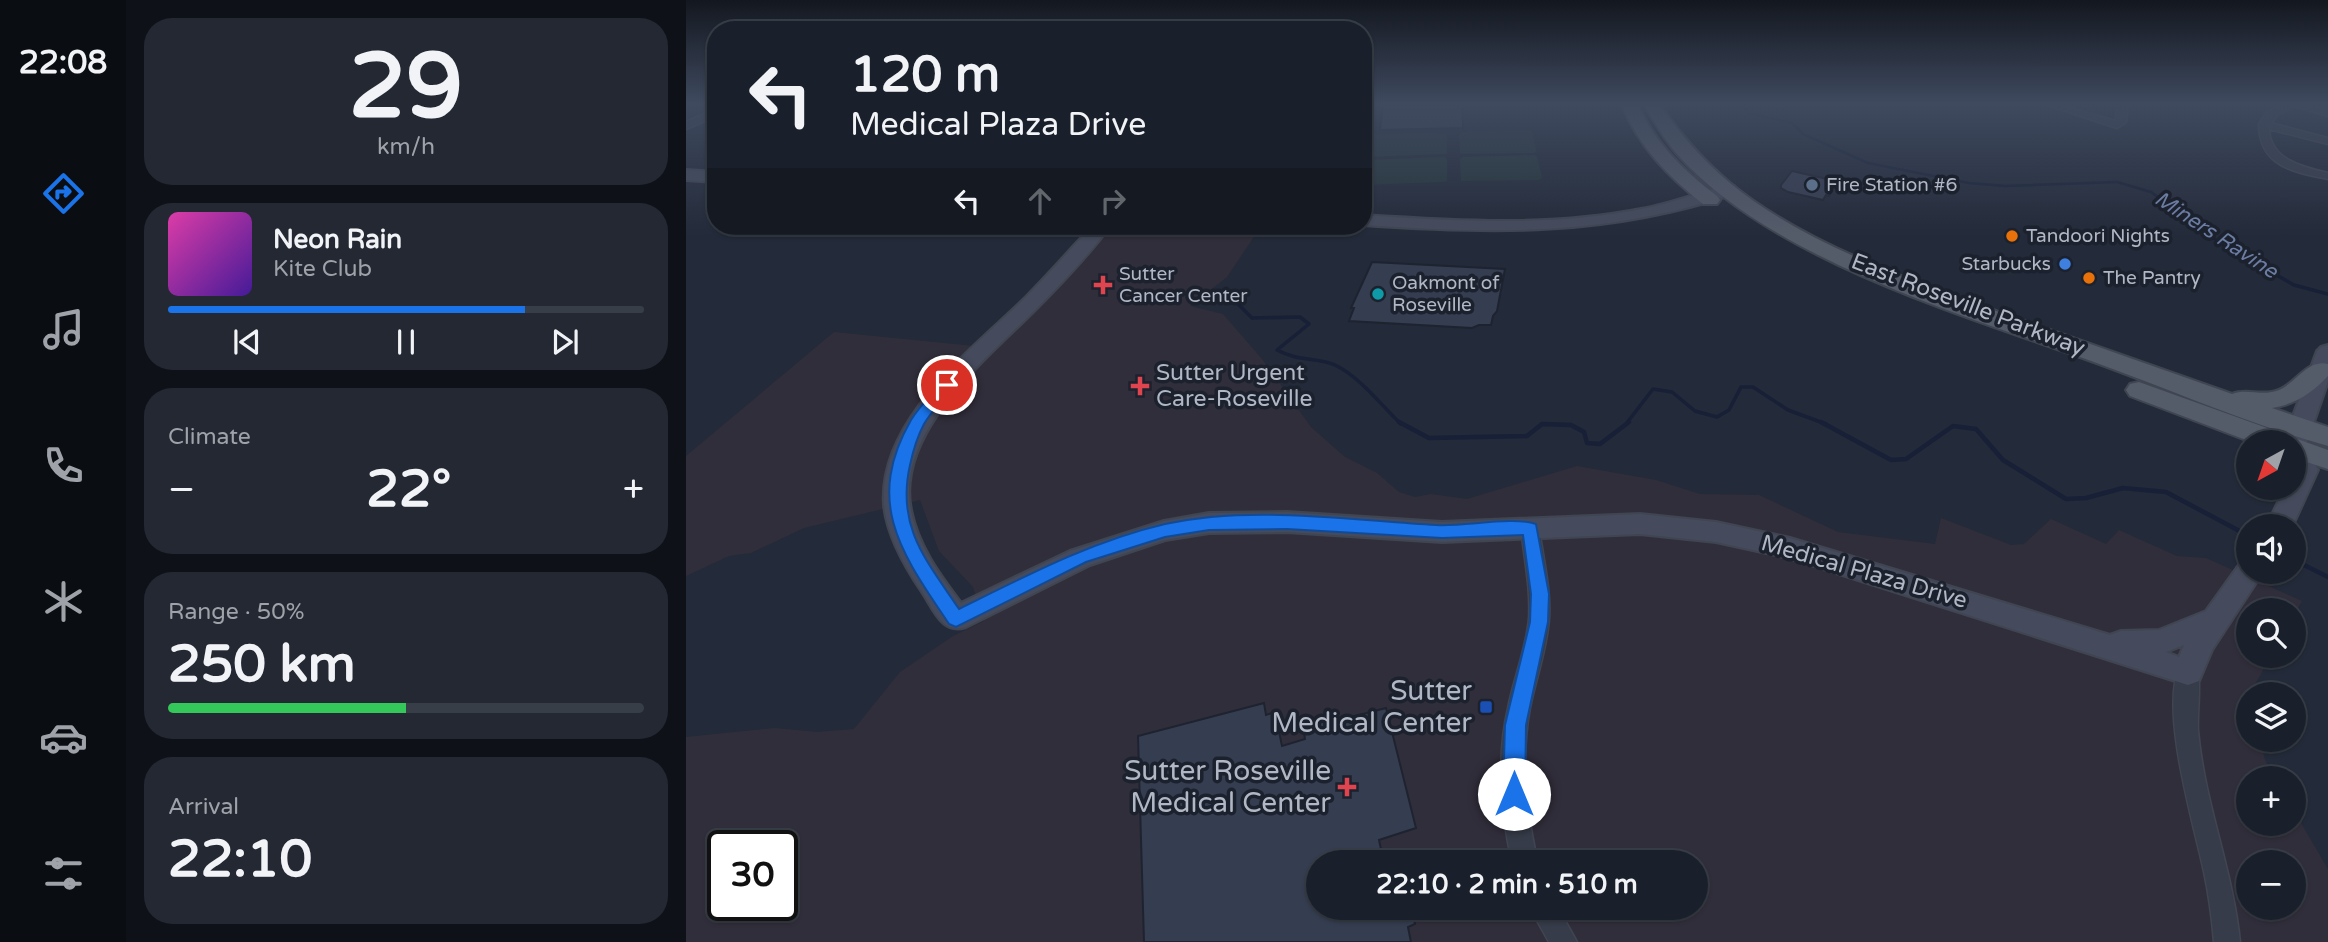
<!DOCTYPE html>
<html lang="en">
<head>
<meta charset="utf-8">
<style>
  body { margin:0; font-family:"Varela Round",sans-serif; background:#232833; color:#f1f3f6; height:100vh; display:flex; flex-direction:column; font-size:26px; white-space:nowrap }
  * { box-sizing:border-box; margin:0 }
  p { font-size:23px; color:#9fa3a9 }
  .icon { flex:none; width:38px; height:38px; fill:none; stroke:currentColor; stroke-width:2; stroke-linecap:round; stroke-linejoin:round }
  .map { position:relative; flex:1; overflow:hidden }
  .sheet { display:flex; flex-direction:column; gap:18px; padding:18px; background:#0e1218; width:560px }
  .sheet>* { flex:none }
  .hud { position:absolute; left:21px; top:21px; width:665px; height:214px; border-radius:28px; box-shadow:0 2px 5px #0004,0 0 0 2px #383e47; background:#1a202b; color:#f1f3f6; overflow:hidden }
  .needle { width:46px; rotate:220deg }
  .fabs { position:absolute; left:1550px; top:430px; display:grid; gap:14px }
  .fabs a { display:grid; place-items:center; width:70px; height:70px; border-radius:50%; background:#1a202b; box-shadow:0 2px 5px #0004,0 0 0 2px #383e47; font-size:35px }
  .speed { position:absolute; left:21px; top:830px; display:flex; gap:14px; font-size:35px; font-weight:700; text-align:center }
  .speed>* { display:grid; place-content:center; width:91px; height:91px; border-radius:50%; background:#1a202b; box-shadow:0 2px 5px #0004,0 0 0 2px #383e47; line-height:1 }
  .speed .limit { border:4px solid #111; border-radius:10px; background:#fff; color:#111 }
  .pin { position:absolute; display:grid; place-items:center; width:60px; height:60px; color:#fff; margin:-30px; border:4px solid #fff; border-radius:50%; box-shadow:0 2px 7px #0007 }
  .me { position:absolute; width:77px; margin:-38px; rotate:0deg; stroke-linejoin:round; filter:drop-shadow(0 0 5px #0008) }
  .turn { display:flex; align-items:center; gap:24px; height:147px; padding:0 28px; font-size:32px }
  .turn .icon { width:91px; height:91px; stroke-width:2.5 }
  .turn b { display:block; font-size:49px; line-height:60px }
  .lanes { display:flex; align-items:center; height:66px; padding:0 28px; background:#0003; justify-content:center; gap:35px; direction:ltr }
  .lanes .off { opacity:.35 }
  .big { font-size:52px; font-weight:800; line-height:1.1 }
  .sheet .tile { flex:1; display:flex; flex-direction:column; justify-content:center; gap:10px; min-width:0; padding:0 24px; border-radius:28px; background:#232833 }
  .sheet .dial { align-items:center; gap:0 }
  .dial b { font-size:91px; line-height:1 }
  .song { display:flex; align-items:center; gap:21px }
  .cover { width:84px; height:84px; border-radius:10px; background:linear-gradient(135deg,hsl(320 70% 55%),hsl(260 70% 35%)) }
  .played { height:7px; border-radius:4px; background:linear-gradient(90deg,#1a73e8 75%,#383e47 75%) }
  .keys { display:flex; justify-content:space-around; direction:ltr }
  .heat { display:flex; justify-content:space-between; align-items:center; font-size:38px; direction:ltr }
  .charge { height:10px; border-radius:5px; background:linear-gradient(90deg,#34c759 50%,#383e47 0) }
  .trip { position:absolute; left:620px; top:850px; width:402px; height:70px; border-radius:35px; background:#1a202b; box-shadow:0 2px 5px #0004,0 0 0 2px #383e47; font-weight:800; line-height:70px; text-align:center }
  main { display:flex; flex:1; min-height:0 }
  .dock { display:flex; flex-direction:column; width:126px; justify-content:space-around; align-items:center; background:#0a0d11; color:#9fa3a9 }
  .dock .icon { width:49px; height:49px }
  .dock .selected { color:#1a73e8 }
  .dock b { font-size:32px; color:#f1f3f6 }
  .map>svg:first-child { display:block }
  .medical { fill:#312e3b; fill-rule:evenodd }
  .green { fill:#25353a }
  .lines { fill:none; stroke-linecap:round; stroke-linejoin:round }
  .stream-far2 { stroke:#172036; stroke-width:2.5 }
  .stream-far1 { stroke:#172036; stroke-width:3.5 }
  .stream { stroke:#172036; stroke-width:4.5 }
  .building { fill:#353d50; stroke:#1e2330; stroke-width:2 }
  .street-casing { stroke:#404552; stroke-width:3 }
  .secondary-casing { stroke:#404552; stroke-width:4 }
  .primary-casing { stroke:#404552; stroke-width:4 }
  .street { fill:#363c49; fill-rule:evenodd }
  .secondary { fill:#454b5c; fill-rule:evenodd }
  .primary { fill:#545b69; fill-rule:evenodd }
  .route { fill:#1a73e8; stroke:#114b97; stroke-width:2 }
  .service-dot { fill:#5c6f8a; stroke:#1c212e; stroke-width:2.5 }
  .food-dot { fill:#e8710a; stroke:#1c212e; stroke-width:2.5 }
  .shop-dot { fill:#3f7fe0; stroke:#1c212e; stroke-width:2.5 }
  .health-dot { fill:#e0444e; stroke:#1c212e; stroke-width:2.5 }
  .culture-dot { fill:#0f9aa8; stroke:#1c212e; stroke-width:2.5 }
  .transit-dot { fill:#1a4fb4; stroke:#1c212e; stroke-width:2.5 }
  .labels { text-anchor:middle; dominant-baseline:central; stroke-width:7; stroke-linejoin:round; paint-order:stroke }
  .far-poi-label { font-size:19px; fill:#b1b7c5; stroke:#1c212e; text-anchor:start }
  .far-water-label { font-size:21px; font-style:italic; fill:#6c7da3; stroke:#1c212e }
  .street-label { font-size:23px; fill:#b1b7c5; stroke:#1c212e }
  .poi-label { font-size:23px; fill:#b1b7c5; stroke:#1c212e; text-anchor:start }
  .near-poi-label { font-size:28px; fill:#b1b7c5; stroke:#1c212e; text-anchor:end }
</style>
</head>
<body>
<main>
<nav class="dock">
<b>22:08</b>
<svg class="icon selected" aria-label="directions" viewBox="0 0 24 24"><path d="M12 3l9 9-9 9-9-9zM9 14v-3h6M13 9l2 2-2 2"/></svg>
<svg class="icon" aria-label="music" viewBox="0 0 24 24"><path d="M9 18V5l10-2v13"/><circle cx="6" cy="18" r="3"/><circle cx="16" cy="16" r="3"/></svg>
<svg class="icon" aria-label="phone" viewBox="0 0 24 24"><path d="M5 4h4l2 5-3 2q2 4 5 5l2-3 5 2v4C11 20 4 13 5 4z"/></svg>
<svg class="icon" aria-label="climate" viewBox="0 0 24 24"><path d="M12 3v18M4 7l16 10M4 17L20 7"/></svg>
<svg class="icon" aria-label="car" viewBox="0 0 24 24"><path d="M5 17H2v-5l4-1 3-4h7l3 4 3 1v5h-3M9 17h6M6 11h13"/><circle cx="7" cy="17" r="2"/><circle cx="17" cy="17" r="2"/></svg>
<svg class="icon" aria-label="filters" viewBox="0 0 24 24"><path d="M4 7h16M4 17h16"/><circle cx="9" cy="7" r="2"/><circle cx="15" cy="17" r="2"/></svg>
</nav>
<section class="sheet">
<div class="tile dial"><b>29</b><p>km/h</p></div>
<div class="tile">
<div class="song"><i class="cover"></i><div><b>Neon Rain</b><p>Kite Club</p></div></div>
<div class="played"></div>
<div class="keys"><svg class="icon" aria-label="previous" viewBox="0 0 24 24"><path d="M18 5L8 12l10 7zM5 5v14"/></svg><svg class="icon" aria-label="pause" viewBox="0 0 24 24"><path d="M8 5v14M16 5v14"/></svg><svg class="icon" aria-label="next" viewBox="0 0 24 24"><path d="M6 5l10 7-10 7zM19 5v14"/></svg></div>
</div>
<div class="tile"><p>Climate</p>
<div class="heat"><a>−</a><b class="big">22°</b><a>+</a></div>
</div>
<div class="tile"><p>Range · 50%</p><b class="big">250 km</b><div class="charge"></div></div>
<div class="tile"><p>Arrival</p><b class="big">22:10</b></div>
</section>
<div class="map">
<svg width="1642" height="942" viewBox="0 0 1642 942">
  <rect width="100%" height="100%" fill="#232a39"/>
  <path class="medical" d="M421,226H575L541,277L504,306L537,314L576,359L625,427L659,457L691,473L713,492L729,497L745,494L781,499L891,466L970,480L1014,494L1073,495L1152,532L1249,544L1255,518L1325,545L1338,544L1365,519L1420,544L1433,530L1491,556L1520,558L1616,601L1608,615V611H1563V656H1585L1563,695V740H1574L1579,760L1590,779H1563V824H1608V811L1642,869V942H0V737L89,728L131,732L168,729L214,672L267,636L298,621L287,587L253,551L234,500L118,528L65,553L43,556L0,576V456L148,332L308,348L361,294ZM37,845H96V905H37ZM632,863H1010V908H632ZM1563,863H1608V908H1563Z"/>
  <path class="green" d="M843,130L846,131L850,151L848,153L774,154L773,134L776,132Z
    M739,133L761,134V154L677,157V135Z
    M848,155L851,156L856,178L853,180L775,181L774,159L777,157Z
    M758,157L761,159V181L758,182L677,185V160Z"/>
  <g class="lines">
    <path class="stream-far2" d="M1056,105L1063,113L1106,123L1117,134L1182,163L1283,183L1319,186L1431,182L1465,192L1537,245"/>
    <path class="stream-far1" d="M1534,243L1608,285L1642,294
      M546,298L566,318L614,317L623,324L591,350C613,362 632,357 649,365C674,377 695,405 715,424
      M940,424L967,389L986,392L1009,411L1031,417L1043,410L1055,387H1067L1102,410L1140,424"/>
    <path class="stream" d="M713,422L743,438L841,436L856,424L885,425L898,432L901,443L914,444L943,422
      M1135,422L1205,460L1220,459L1267,426L1290,429L1317,460L1380,499L1400,498L1437,488L1480,492L1563,536
      M1608,560L1642,577"/>
  </g>
  <path class="building" d="M697,105H776L777,128L694,130Z
    M1106,171L1137,178L1151,183L1143,196L1140,195L1137,200L1102,192L1095,188V185Z
    M686,262L819,269L811,311L807,316L805,325H793L786,328L663,321L668,308H665Z
    M578,703L580,715L589,712L596,746L619,739L617,725L645,718L646,722L700,708L730,828L693,840L698,863H632V908H726L729,924L722,927L725,942H458L452,736Z"/>
  <g class="lines">
    <g class="street-casing">
      <path id="street" d="M1361,105H1375L1429,121L1432,105H1442L1440,122L1431,128Z
        M1595,105H1622L1642,110V116L1608,106L1592,114L1585,123L1642,138V144L1583,129C1584,160 1617,167 1642,173V179C1607,172 1573,166 1573,124L1581,112Z
        M30,109V116L0,129V122Z
        M844,521L851,523L853,528C857,558 865,588 863,619C861,649 850,678 844,708C834,760 840,812 852,863H826C815,812 810,759 822,708C828,678 840,649 843,619C845,589 838,558 835,528L837,523Z
        M1502,663L1510,665C1516,679 1511,712 1512,730C1518,802 1547,870 1554,942H1528C1526,919 1523,895 1518,872C1508,824 1473,710 1494,665Z
        M844,908H872L891,942H863Z"/>
    </g>
    <g class="secondary-casing">
      <path id="secondary" d="M0,170L30,172V182L0,180Z
        M1042,185L1048,186L1050,190L1048,194C921,236 809,234 677,225V215C769,221 863,227 955,209C985,204 1013,192 1042,185Z
        M406,226H424C402,256 375,284 349,310C301,358 209,432 225,510C232,546 254,575 275,603L384,551L478,521L523,513L601,512L756,522L954,514L1030,522L1104,538L1424,635L1435,631L1473,630L1520,611L1553,565L1563,561V572H1577L1526,650L1513,681L1502,685L1103,558L1030,542L954,534L756,542L601,532L523,533L479,540L404,565L280,627C256,635 248,610 236,592C219,567 201,536 198,505C192,421 284,351 337,300C361,276 383,251 406,226ZM1498,645L1493,657L1480,652Z
        M1642,345V381L1620,445L1616,451L1608,453V443H1597L1631,351L1635,347Z
        M1620,462L1629,464L1632,470L1606,527H1580L1599,488H1608V469L1611,464Z"/>
    </g>
    <g class="primary-casing">
      <path id="primary" d="M936,105H952C970,144 997,170 1031,196L1034,200L1031,204H1017C982,176 953,147 936,105Z
        M958,105H974C995,135 1016,160 1044,183C1116,243 1228,282 1316,313C1393,340 1469,367 1546,394C1560,388 1575,396 1590,391C1610,385 1620,359 1642,364V376C1626,393 1610,404 1586,408L1642,427V446C1563,424 1485,390 1408,362C1278,315 1083,259 990,153C978,139 968,121 958,105Z
        M1453,382L1642,450V469L1608,458V443H1568L1444,396L1440,390L1444,384Z"/>
    </g>
    <use href="#street" class="street"/>
    <use href="#secondary" class="secondary"/>
    <use href="#primary" class="primary"/>
  </g>
  <linearGradient id="sky" x2="0" y2="1"><stop stop-color="#13171f"/><stop offset="0.44" stop-color="#3f4a5f"/><stop offset="1" stop-color="#3f4a5f" stop-opacity="0"/></linearGradient>
  <rect width="1642" height="236" fill="url(#sky)"/>
  <path class="route" d="M261,381L268,385C259,399 246,410 238,424C231,437 227,451 224,465C210,527 240,560 273,609C340,576 406,541 479,524C566,505 662,520 750,525C778,527 826,516 850,524L863,594L862,622L840,725L839,794L836,801L828,804L820,801L817,794L819,725L844,622L845,594L837,535L756,538L601,529L523,530L479,537L400,562L270,627L263,624C217,555 177,504 225,420C233,407 246,394 256,382Z"/>
  <circle class="service-dot" cx="1126" cy="185" r="7"/>
  <g class="food-dot">
    <circle cx="1326" cy="236" r="7"/>
    <circle cx="1403" cy="278" r="7"/>
  </g>
  <circle class="shop-dot" cx="1379" cy="264" r="7"/>
  <g class="health-dot">
    <path d="M413.5 274.5h7v7h7v7h-7v7h-7v-7h-7v-7h7z"/>
    <path d="M450.5 375.5h7v7h7v7h-7v7h-7v-7h-7v-7h7z"/>
    <path d="M657.5 776.5h7v7h7v7h-7v7h-7v-7h-7v-7h7z"/>
  </g>
  <circle class="culture-dot" cx="692" cy="294" r="7"/>
  <rect class="transit-dot" x="793" y="700" width="14" height="14" rx="3.5"/>
  <g class="labels">
    <g class="far-poi-label">
      <text x="1140" y="185">Fire Station #6</text>
      <text x="1340" y="236">Tandoori Nights</text>
      <text x="1365" y="264" text-anchor="end">Starbucks</text>
      <text x="433" y="274">Sutter<tspan x="433" dy="22">Cancer Center</tspan></text>
      <text x="1417" y="278">The Pantry</text>
      <text x="706" y="283">Oakmont of<tspan x="706" dy="22">Roseville</tspan></text>
    </g>
    <g class="far-water-label">
      <text transform="translate(1530 235) rotate(33)">Miners Ravine</text>
    </g>
    <g class="street-label">
      <text transform="translate(1282 305) rotate(21)">East Roseville Parkway</text>
      <text transform="translate(1178 572) rotate(16)">Medical Plaza Drive</text>
    </g>
    <g class="poi-label">
      <text x="470" y="373">Sutter Urgent<tspan x="470" dy="26">Care-Roseville</tspan></text>
    </g>
    <g class="near-poi-label">
      <text x="786" y="691">Sutter<tspan x="786" dy="32">Medical Center</tspan></text>
      <text x="645" y="771">Sutter Roseville<tspan x="645" dy="32">Medical Center</tspan></text>
    </g>
  </g>
</svg>
<div class="fabs">
<a><svg class="needle" viewBox="-14 -14 28 28"><path d="M0-13l5 13h-10z" fill="#e53935"/><path d="M0 13l5-13h-10z" fill="#9fa3a9"/></svg></a>
<a><svg class="icon" aria-label="sound" viewBox="0 0 24 24"><path d="M4 9h4l5-4v14l-5-4H4zM17 9q2 3 0 6"/></svg></a>
<a><svg class="icon" aria-label="search" viewBox="0 0 24 24"><circle cx="10" cy="10" r="6"/><path d="M15 15l6 6"/></svg></a>
<a><svg class="icon" aria-label="layers" viewBox="0 0 24 24"><path d="M12 4l9 5-9 5-9-5zM3 14l9 5 9-5"/></svg></a>
<a>+</a>
<a>−</a>
</div>
<div class="speed"><div class="limit">30</div></div>
<div class="pin" style="left:261px;top:385px;background:#d93025"><svg class="icon" aria-label="arrive" viewBox="0 0 24 24"><path d="M6 21V4h12l-3 4 3 4H6"/></svg></div>
<svg class="me" style="left:828px;top:794px" viewBox="-20 -20 40 40"><circle r="19" fill="#fff"/><path d="M0-13L10 11 0 6-10 11z" fill="#1a73e8"/></svg>
<div class="trip">22:10 · 2 min · 510 m</div>
<div class="hud">
<div class="turn"><svg class="icon" aria-label="left" viewBox="0 0 24 24"><path d="M17 20v-9H6M10 6l-5 5 5 5"/></svg><div><b>120 m</b>Medical Plaza Drive</div></div>
<div class="lanes"><svg class="icon" aria-label="left" viewBox="0 0 24 24"><path d="M17 20v-9H6M10 6l-5 5 5 5"/></svg><svg class="icon off" aria-label="ahead" viewBox="0 0 24 24"><path d="M12 20V5M6 11l6-6 6 6"/></svg><svg class="icon off" aria-label="right" viewBox="0 0 24 24"><path d="M7 20v-9h11M14 6l5 5-5 5"/></svg></div>
</div>
</div>
</main>
</body>
</html>
